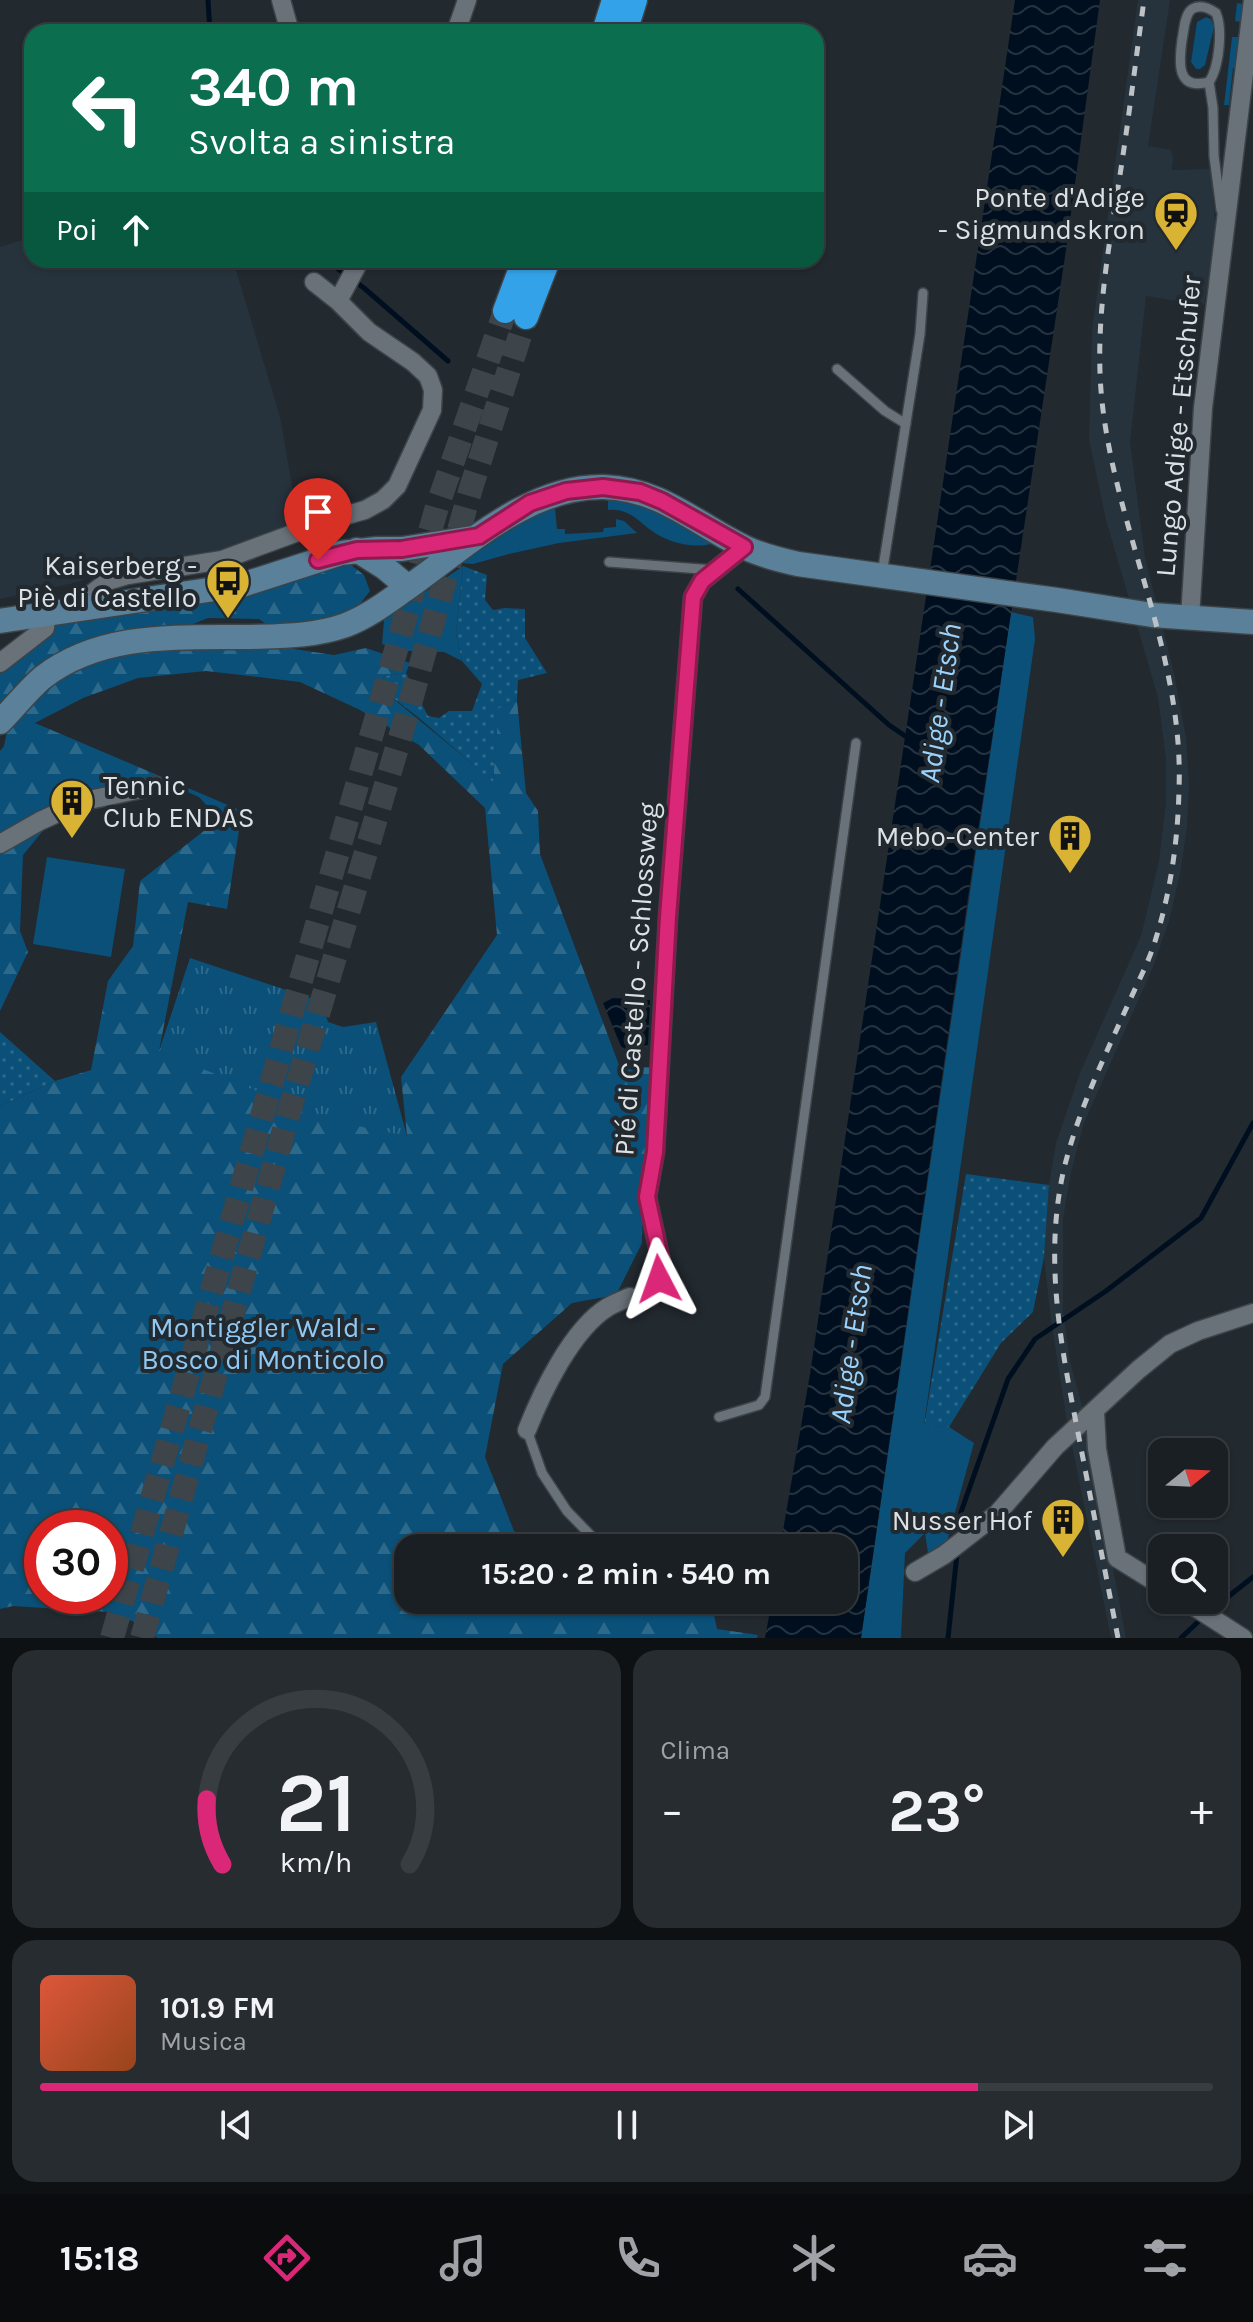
<!DOCTYPE html>
<html lang="it">
<head>
<meta charset="utf-8">
<style>
  body { margin:0; font-family:Karla,sans-serif; background:#272c30; color:#f1f3f6; height:100vh; display:flex; flex-direction:column; font-size:30px; white-space:nowrap }
  * { box-sizing:border-box; margin:0 }
  p { font-size:26px; color:#9fa2a6 }
  .icon { flex:none; width:44px; height:44px; fill:none; stroke:currentColor; stroke-width:2; stroke-linecap:round; stroke-linejoin:round }
  .map { position:relative; height:1638px; overflow:hidden }
  .sheet { display:flex; flex-direction:column; gap:12px; padding:12px; background:#0e1113; flex:1 }
  .sheet>* { flex:none }
  .hud { position:absolute; left:24px; top:24px; width:800px; height:244px; border-radius:24px; box-shadow:0 2px 6px #0004,0 0 0 2px #383d41; background:#0b6e4f; color:#fff; overflow:hidden }
  .needle { width:52px; rotate:72deg }
  .fabs { position:absolute; left:1148px; top:1438px; display:grid; gap:16px }
  .fabs a { display:grid; place-items:center; width:80px; height:80px; border-radius:16px; background:#1a1f23; box-shadow:0 2px 6px #0004,0 0 0 2px #383d41; font-size:40px }
  .speed { position:absolute; left:24px; top:1510px; display:flex; gap:16px; font-size:40px; font-weight:700; text-align:center }
  .speed>* { display:grid; place-content:center; width:104px; height:104px; border-radius:50%; background:#1a1f23; box-shadow:0 2px 6px #0004,0 0 0 2px #383d41; line-height:1 }
  .speed .limit { border:12px solid #d22; background:#fff; color:#111 }
  .pin { position:absolute; display:grid; place-items:center; width:68px; height:68px; color:#fff; margin:-82px -34px; border-radius:50% 50% 50% 0; rotate:-45deg; box-shadow:0 0 8px #0007 }
  .pin .icon { rotate:45deg }
  .me { position:absolute; width:88px; margin:-44px; rotate:356deg; stroke-linejoin:round; filter:drop-shadow(0 0 6px #0008) }
  .turn { display:flex; align-items:center; gap:28px; height:168px; padding:0 32px; font-size:36px }
  .turn .icon { width:104px; height:104px; stroke-width:2.5 }
  .turn b { display:block; font-size:56px; line-height:68px }
  .then { display:flex; align-items:center; height:76px; padding:0 32px; background:#0003; gap:16px; font-size:30px }
  .big { font-size:60px; font-weight:700; line-height:1.1 }
  .sheet .card { flex:1; display:flex; flex-direction:column; justify-content:center; gap:12px; min-width:0; padding:0 28px; border-radius:24px; background:#272c30 }
  .sheet .dial { align-items:center; gap:0 }
  .dial svg { height:208px; overflow:visible; fill:none; stroke:#383d41; stroke-width:7; stroke-linecap:round; text-anchor:middle }
  .dial text { fill:#f1f3f6; stroke:none }
  .song { display:flex; align-items:center; gap:24px }
  .cover { width:96px; height:96px; border-radius:12px; background:linear-gradient(135deg,hsl(10 70% 55%),hsl(20 70% 35%)) }
  .played { height:8px; border-radius:4px; background:linear-gradient(90deg,#db2777 80%,#383d41 80%) }
  .keys { display:flex; justify-content:space-around; direction:ltr }
  .heat { display:flex; justify-content:space-between; align-items:center; font-size:44px; direction:ltr }
  .sheet .tiles { flex:1; display:grid; gap:12px; grid-template-columns:1fr 1fr }
  .card:last-child { grid-column:span 2 }
  .trip { position:absolute; left:394px; top:1534px; width:464px; height:80px; border-radius:24px; background:#1a1f23; box-shadow:0 2px 6px #0004,0 0 0 2px #383d41; font-weight:700; line-height:80px; text-align:center }
  .dock { display:flex; height:128px; justify-content:space-around; align-items:center; background:#0a0c0e; color:#9fa2a6 }
  .dock .icon { width:56px; height:56px }
  .dock .on { color:#db2777 }
  .dock b { font-size:36px; color:#f1f3f6 }
  .map>svg:first-child { display:block }
  .built { fill:#27333c }
  .grass { fill:#0a5078 }
  .forest { fill:url(#forest-firs); fill-rule:evenodd }
  .park { fill:url(#park-tufts) }
  .garden { fill:url(#garden-dots) }
  .water { fill:url(#water-waves) }
  .lines { fill:none; stroke-linecap:round; stroke-linejoin:round }
  .stream { stroke:#000f1f; stroke-width:5 }
  .highway-tunnel { stroke:#3e454a; stroke-width:24; stroke-dasharray:24 12; stroke-linecap:butt }
  .lane-casing { stroke:#3d4448; stroke-width:12 }
  .street-casing { stroke:#3d4448; stroke-width:21 }
  .secondary-casing { stroke:#3d4448; stroke-width:27 }
  .highway-casing { stroke:#3d4448; stroke-width:27 }
  .lane { stroke:#6a7279; stroke-width:9 }
  .street { stroke:#6a7279; stroke-width:18 }
  .secondary { stroke:#5a809a; stroke-width:24 }
  .highway { stroke:#34a2e8; stroke-width:24 }
  .rail { stroke:#bdc2c6; stroke-width:5; stroke-dasharray:10 10; stroke-linecap:butt }
  .route-casing { stroke:#8e194d; stroke-width:20 }
  .route { stroke:#db2777; stroke-width:14 }
  .labels { text-anchor:middle; dominant-baseline:central; stroke-width:8; stroke-linejoin:round; paint-order:stroke }
  .poi-label { font-size:28px; fill:#dce1e5; stroke:#22292f; text-anchor:end }
  .street-label { font-size:28px; fill:#dce1e5; stroke:#22292f }
  .park-label { font-size:28px; fill:#8fc8f3; stroke:#22292f }
  .water-label { font-size:30px; font-style:italic; fill:#99d3fe; stroke:#22292f }
</style>
</head>
<body>
<div class="map">
<svg width="1253" height="1638" viewBox="0 0 1253 1638">
  <defs>
    <pattern id="forest-firs" width="22" height="20" patternUnits="userSpaceOnUse" patternTransform="scale(2)"><rect width="22" height="20" fill="#0a5078"/><path d="M5 1l3.5 6h-7zM16 11l3.5 6h-7z" fill="#2d698b"/></pattern>
    <pattern id="park-tufts" width="24" height="20" patternUnits="userSpaceOnUse" patternTransform="scale(2)"><rect width="24" height="20" fill="#0a5078"/><path d="M3 7l-1-3M5 7V3M7 7l1-3M15 17l-1-3M17 17v-4M19 17l1-3" fill="none" stroke="#2d698b"/></pattern>
    <pattern id="garden-dots" width="8" height="8" patternUnits="userSpaceOnUse" patternTransform="scale(2)"><rect width="8" height="8" fill="#0a5078"/><path d="M2 2h.1M6 6h.1" fill="none" stroke="#2d698b" stroke-width="1.8" stroke-linecap="round"/></pattern>
    <pattern id="water-waves" width="16" height="10" patternUnits="userSpaceOnUse" patternTransform="scale(2)"><rect width="16" height="10" fill="#000f1f"/><path d="M0 5q4-4 8 0t8 0" fill="none" stroke="#25323f"/></pattern>
  </defs>
  <rect width="100%" height="100%" fill="#22292f"/>
  <path class="built" d="M1138,0H1170L1148,146L1171,150L1173,157L1172,170L1211,169L1216,236L1204,305L1146,296L1130,442L1145,558L1174,673L1186,738L1189,784L1187,827L1180,874L1169,921L1153,967L1084,1123L1071,1172L1063,1219V1311L1070,1361L1084,1413L1126,1638H1111L1067,1421L1051,1320L1044,1257L1049,1185L1056,1143L1080,1073L1141,936L1159,861L1166,802V759L1158,697L1106,520L1089,439L1092,331Z
    M32,237V260H233L280,417L299,525L229,548L176,560H136L111,566L78,582L0,599V247Z"/>
  <path class="grass" d="M1237,3L1244,4L1242,69L1233,68L1229,105H1224L1232,37H1238L1240,22L1235,21Z
    M1206,17L1211,19L1214,27L1205,65L1200,69H1196L1191,62L1197,22Z
    M608,499C650,501 681,523 717,542C701,549 678,545 662,537C641,527 634,508 608,510Z
    M555,507L557,529H565V534L603,532L604,528L616,527V519L624,521L637,533L559,543L509,554L473,564L461,563L527,519Z
    M463,566L456,633L462,661L444,652L408,651L382,644L384,620Z
    M1011,612L1033,617L1035,639L924,1425L949,1427L974,1443L945,1549L936,1554L928,1553L925,1533L905,1553L901,1638H861Z
    M47,857L125,869L111,957L33,944Z"/>
  <path class="forest" d="M351,565L364,575L370,591L356,609L319,624L270,627L259,619L208,618L183,628L122,635L0,707V674L55,625L80,613Z
    M254,643L334,655L366,648L410,663L406,673L385,676L378,686L493,781L498,708L517,700L526,793L538,811L540,854L619,1065L655,1068L643,1195L642,1243L616,1295L572,1303L503,1364L485,1457L514,1531L535,1548H408V1600H711L717,1629L758,1635L757,1638H157L142,1625L109,1612L13,1606L0,1609V1106L55,1081L91,1070L108,981L133,946L140,881L219,819L199,797L156,778L56,815L23,855L20,931L28,952L0,1011V751L4,746L8,726L51,687L84,665L119,648ZM206,671L300,682L360,710L419,745L485,808L497,935L401,1077L407,1136L159,1051L188,902L227,909L242,811L35,723L83,698L138,678ZM42,1528H110V1596H42Z"/>
  <path class="park" d="M190,958L322,1002L328,1022L343,1027L376,1022L407,1136L289,1112L313,1114L159,1051Z"/>
  <path class="garden" d="M463,566L487,575L485,600L493,610L505,608L525,609V638L547,673L518,680L517,700L499,708L493,782L419,718L378,686L385,676L406,673L428,716L439,718L449,711H472L482,684L462,661L456,633Z
    M0,1032L55,1081L0,1106Z
    M966,1174L1049,1185L1044,1257L1033,1312L1001,1343L949,1427L924,1426Z"/>
  <path class="water" d="M1015,0H1100L1066,250L970,884L861,1638H765L772,1600H844V1548H780L810,1374Z
    M613,998L650,1000L648,1046L642,1050L623,1051L603,1003Z"/>
  <g class="lines">
    <path class="stream" d="M208,0L210,32
      M326,260L364,288L448,361
      M738,589L889,725L908,738
      M958,1536L961,1512L1008,1379L1035,1339L1106,1291L1201,1218L1253,1123
      M1210,1611L1253,1577
      M948,1638L957,1554
      M1181,1638L1201,1619"/>
    <path class="highway-tunnel" d="M112,1638L437,507L505,311
      M142,1638L289,1112L407,714L471,488L526,317"/>
    <g class="lane-casing">
      <path id="lane" d="M1209,82C1176,91 1179,62 1182,40C1184,31 1184,15 1192,9C1200,4 1209,8 1216,13C1223,29 1219,68 1209,82L1213,108L1214,156L1221,210
        M837,369L885,411L906,424
        M609,562L714,570
        M882,574L920,334L923,293
        M719,1417L759,1405L765,1397L856,743
        M527,1430L542,1473L567,1511L601,1546L606,1548"/>
    </g>
    <g class="street-casing">
      <path id="street" d="M281,0L290,32
        M456,32L467,0
        M338,301L360,260
        M90,609V595L108,581L128,575L222,560L333,519L365,510L383,500L397,486L432,410L433,390L428,376L413,362L369,332L338,301L314,282
        M1190,618L1203,408L1253,0
        M0,663L45,628L46,615
        M0,844L40,821L84,801L156,786
        M649,1287L659,1279L662,1266L647,1197L655,1152L668,917L693,597L702,581L744,547
        M1095,1412L1097,1449L1117,1558L1162,1586
        M527,1430C542,1392 572,1329 608,1307C615,1303 623,1300 630,1297
        M915,1572L944,1555L998,1513L1055,1447L1138,1370L1170,1344L1198,1331L1253,1313
        M1184,1600L1243,1638"/>
    </g>
    <g class="secondary-casing">
      <path id="secondary" d="M357,550L384,567L408,587
        M0,621L242,585L341,553L377,549H402L472,538
        M0,722C14,708 27,691 42,678C102,631 180,638 251,637C284,636 315,636 346,625C367,617 386,603 403,591C462,550 528,485 604,487C662,489 697,525 746,548C763,556 780,560 798,564L1057,600L1152,615L1253,622"/>
    </g>
    <g class="highway-casing">
      <path id="highway" d="M604,32L614,0
        M625,32L635,0
        M505,311L524,260
        M526,317L548,260"/>
    </g>
    <use href="#lane" class="lane"/>
    <use href="#street" class="street"/>
    <use href="#secondary" class="secondary"/>
    <use href="#highway" class="highway"/>
    <path class="rail" d="M1118,1638C1106,1575 1093,1511 1081,1448C1063,1356 1043,1266 1063,1173C1077,1112 1105,1056 1130,1000C1139,980 1150,959 1156,938C1171,890 1178,839 1179,789C1184,658 1119,537 1103,410C1093,332 1108,252 1120,175C1129,117 1136,58 1144,0"/>
  </g>
  <g class="lines">
    <g class="route-casing">
      <path id="route" d="M318,560L357,550L402,549L479,536L530,503L566,491L603,487L640,492L662,501L744,547L702,581L693,597L668,917L655,1152L647,1197L662,1266L659,1279"/>
    </g>
    <use href="#route" class="route"/>
  </g>
  <defs>
    <g id="station-pin" transform="scale(2.3)"><path d="M0 17L-7.5 6A9.5 9.5 0 1 1 7.5 6Z" fill="#d9b334" stroke="#22292f"/><path d="M-3-6H3Q5-6 5-4V2Q5 4 3 4L4.5 6H3L1.5 4h-3L-3 6H-4.5L-3 4Q-5 4-5 2V-4Q-5-6-3-6ZM-3.5-4v3h7v-3ZM-3.5 1v1.5H-2V1ZM2 1v1.5H3.5V1Z" fill="#111"/></g>
    <g id="bus-pin" transform="scale(2.3)"><path d="M0 17L-7.5 6A9.5 9.5 0 1 1 7.5 6Z" fill="#d9b334" stroke="#22292f"/><path d="M-5-6H5V4H4V6H2V4H-2V6H-4V4H-5ZM-3.5-4V0h7V-4ZM-3.5 1.2v1.5H-2V1.2ZM2 1.2v1.5H3.5V1.2Z" fill="#111"/></g>
    <g id="building-pin" transform="scale(2.3)"><path d="M0 17L-7.5 6A9.5 9.5 0 1 1 7.5 6Z" fill="#d9b334" stroke="#22292f"/><path d="M-4-6H4V6H1V3H-1V6H-4ZM-2.5-4.3h1.7v1.8h-1.7ZM.8-4.3h1.7v1.8H.8ZM-2.5-1h1.7V.8h-1.7ZM.8-1h1.7V.8H.8Z" fill="#111"/></g>
  </defs>
  <g fill-rule="evenodd">
    <use href="#station-pin" x="1176" y="213"/>
    <use href="#bus-pin" x="228" y="581"/>
    <use href="#building-pin" x="72" y="801"/>
    <use href="#building-pin" x="1070" y="836"/>
    <use href="#building-pin" x="1063" y="1520"/>
  </g>
  <g class="labels">
    <g class="poi-label">
      <text x="1145" y="197">Ponte d'Adige<tspan x="1145" dy="32">- Sigmundskron</tspan></text>
      <text x="197" y="565">Kaiserberg -<tspan x="197" dy="32">Piè di Castello</tspan></text>
      <text x="103" y="785" text-anchor="start">Tennic<tspan x="103" dy="32">Club ENDAS</tspan></text>
      <text x="1039" y="836">Mebo-Center</text>
      <text x="1032" y="1520">Nusser Hof</text>
    </g>
    <g class="street-label">
      <text transform="translate(1178 426) rotate(-85)">Lungo Adige - Etschufer</text>
      <text transform="translate(636 979) rotate(-86)">Pié di Castello - Schlossweg</text>
    </g>
    <g class="park-label">
      <text x="263" y="1327">Montiggler Wald -<tspan x="263" dy="32">Bosco di Monticolo</tspan></text>
    </g>
    <g class="water-label">
      <text transform="translate(940 703) rotate(-82)">Adige - Etsch</text>
      <text transform="translate(851 1344) rotate(-82)">Adige - Etsch</text>
    </g>
  </g>
</svg>
<div class="fabs">
<a><svg class="needle" viewBox="-14 -14 28 28"><path d="M0-13l5 13h-10z" fill="#e53935"/><path d="M0 13l5-13h-10z" fill="#9fa2a6"/></svg></a>
<a><svg class="icon" aria-label="search" viewBox="0 0 24 24"><circle cx="10" cy="10" r="6"/><path d="M15 15l6 6"/></svg></a>
</div>
<div class="speed"><div class="limit">30</div></div>
<div class="pin" style="left:318px;top:560px;background:#d93025"><svg class="icon" aria-label="arrive" viewBox="0 0 24 24"><path d="M6 21V4h12l-3 4 3 4H6"/></svg></div>
<svg class="me" style="left:659px;top:1279px" viewBox="-20 -20 40 40"><path d="M0-17L14 15 0 8-14 15z" fill="#db2777" stroke="#fff" stroke-width="4"/></svg>
<div class="trip">15:20 · 2 min · 540 m</div>
<div class="hud">
<div class="turn"><svg class="icon" aria-label="left" viewBox="0 0 24 24"><path d="M17 20v-9H6M10 6l-5 5 5 5"/></svg><div><b>340 m</b>Svolta a sinistra</div></div>
<div class="then">Poi<svg class="icon" aria-label="ahead" viewBox="0 0 24 24"><path d="M12 20V5M6 11l6-6 6 6"/></svg></div>
</div>
</div>
<section class="sheet">
<div class="tiles">
<div class="card dial"><svg viewBox="0 0 100 80">
<path d="M14 69A42 42 0 1 1 86 69"/>
<path d="M14 69A42 42 0 0 1 8 44" stroke="#db2777"/>
<text x="50" y="56" font-size="32" font-weight="700">21</text>
<text x="50" y="72" font-size="11">km/h</text>
</svg></div>
<div class="card"><p>Clima</p>
<div class="heat"><a>−</a><b class="big">23°</b><a>+</a></div>
</div>
<div class="card">
<div class="song"><i class="cover"></i><div><b>101.9 FM</b><p>Musica</p></div></div>
<div class="played"></div>
<div class="keys"><svg class="icon" aria-label="previous" viewBox="0 0 24 24"><path d="M18 5L8 12l10 7zM5 5v14"/></svg><svg class="icon" aria-label="pause" viewBox="0 0 24 24"><path d="M8 5v14M16 5v14"/></svg><svg class="icon" aria-label="next" viewBox="0 0 24 24"><path d="M6 5l10 7-10 7zM19 5v14"/></svg></div>
</div>
</div>
</section>
<nav class="dock">
<b>15:18</b>
<svg class="icon on" aria-label="directions" viewBox="0 0 24 24"><path d="M12 3l9 9-9 9-9-9zM9 14v-3h6M13 9l2 2-2 2"/></svg>
<svg class="icon" aria-label="music" viewBox="0 0 24 24"><path d="M9 18V5l10-2v13"/><circle cx="6" cy="18" r="3"/><circle cx="16" cy="16" r="3"/></svg>
<svg class="icon" aria-label="phone" viewBox="0 0 24 24"><path d="M5 4h4l2 5-3 2q2 4 5 5l2-3 5 2v4C11 20 4 13 5 4z"/></svg>
<svg class="icon" aria-label="climate" viewBox="0 0 24 24"><path d="M12 3v18M4 7l16 10M4 17L20 7"/></svg>
<svg class="icon" aria-label="car" viewBox="0 0 24 24"><path d="M5 17H2v-5l4-1 3-4h7l3 4 3 1v5h-3M9 17h6M6 11h13"/><circle cx="7" cy="17" r="2"/><circle cx="17" cy="17" r="2"/></svg>
<svg class="icon" aria-label="filters" viewBox="0 0 24 24"><path d="M4 7h16M4 17h16"/><circle cx="9" cy="7" r="2"/><circle cx="15" cy="17" r="2"/></svg>
</nav>
</body>
</html>
